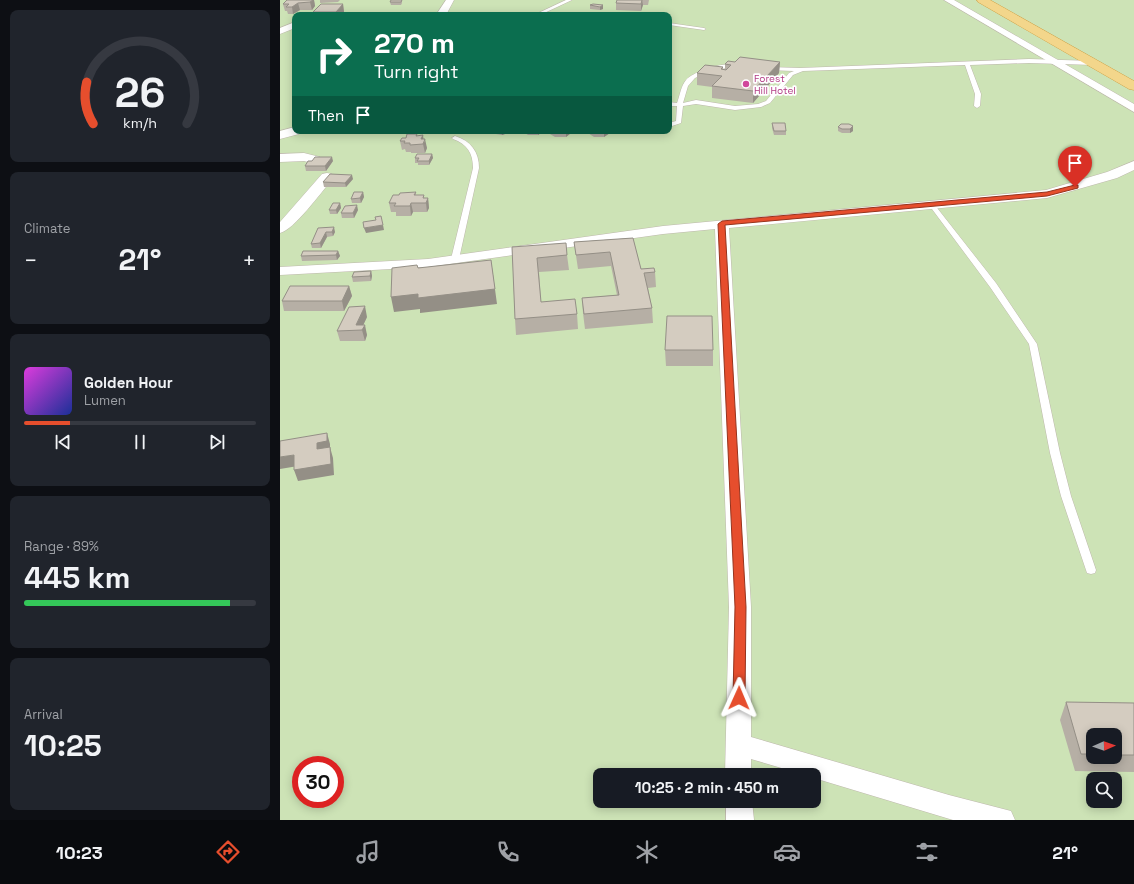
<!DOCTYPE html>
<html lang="en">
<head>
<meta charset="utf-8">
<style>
  body { margin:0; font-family:"Space Grotesk",sans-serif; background:#20242c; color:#f1f3f6; height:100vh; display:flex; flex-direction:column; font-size:15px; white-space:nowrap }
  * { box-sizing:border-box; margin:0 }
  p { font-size:13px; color:#9ea1a6 }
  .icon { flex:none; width:22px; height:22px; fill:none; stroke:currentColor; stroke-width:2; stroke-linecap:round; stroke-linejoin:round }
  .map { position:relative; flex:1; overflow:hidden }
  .side { display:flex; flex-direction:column; gap:10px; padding:10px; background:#0d0f14; width:280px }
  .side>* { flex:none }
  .banner { position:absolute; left:12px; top:12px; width:380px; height:122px; border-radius:8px; box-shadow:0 2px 10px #0003; background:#0b6e4f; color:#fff; overflow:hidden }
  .needle { width:26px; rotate:88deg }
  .tools { position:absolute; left:806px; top:728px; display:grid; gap:8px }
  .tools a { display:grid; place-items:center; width:36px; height:36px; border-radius:8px; background:#171b24; box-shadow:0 2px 10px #0003; font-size:20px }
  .speed { position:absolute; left:12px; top:756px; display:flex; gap:8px; font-size:20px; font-weight:700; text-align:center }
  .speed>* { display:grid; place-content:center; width:52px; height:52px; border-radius:50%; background:#171b24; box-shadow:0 2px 10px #0003; line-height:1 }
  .speed .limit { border:6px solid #d22; background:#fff; color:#111 }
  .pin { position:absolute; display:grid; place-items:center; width:34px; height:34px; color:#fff; margin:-41px -17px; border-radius:50% 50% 50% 0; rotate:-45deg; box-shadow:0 0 4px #0007 }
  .pin .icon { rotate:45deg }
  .me { position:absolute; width:44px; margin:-22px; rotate:1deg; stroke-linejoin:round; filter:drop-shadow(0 0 3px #0008) }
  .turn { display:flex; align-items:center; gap:14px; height:84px; padding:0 16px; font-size:18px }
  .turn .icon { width:52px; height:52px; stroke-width:2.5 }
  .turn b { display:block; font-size:28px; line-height:34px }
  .then { display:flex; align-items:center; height:38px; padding:0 16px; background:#0003; gap:8px; font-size:15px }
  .big { font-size:30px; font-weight:600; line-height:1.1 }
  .side .tile { flex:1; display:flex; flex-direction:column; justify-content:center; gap:6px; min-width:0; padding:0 14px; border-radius:8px; background:#20242c }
  .side .dial { align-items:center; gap:0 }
  .dial svg { height:104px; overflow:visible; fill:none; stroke:#363941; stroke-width:7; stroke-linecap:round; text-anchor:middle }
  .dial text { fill:#f1f3f6; stroke:none }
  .song { display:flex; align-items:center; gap:12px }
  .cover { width:48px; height:48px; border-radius:6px; background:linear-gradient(135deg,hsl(300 70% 55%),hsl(230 70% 35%)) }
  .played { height:4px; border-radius:2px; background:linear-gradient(90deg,#e64e2d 20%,#363941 20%) }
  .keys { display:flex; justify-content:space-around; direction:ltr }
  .heat { display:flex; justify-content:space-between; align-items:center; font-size:22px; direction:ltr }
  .charge { height:6px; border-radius:3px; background:linear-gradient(90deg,#34c759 89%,#363941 0) }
  .trip { position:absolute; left:313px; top:768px; width:228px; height:40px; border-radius:8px; background:#171b24; box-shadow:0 2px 10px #0003; font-weight:600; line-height:40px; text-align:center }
  .menu { display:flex; height:64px; justify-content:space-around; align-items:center; background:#090b0e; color:#9ea1a6 }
  .menu .icon { width:28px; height:28px }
  .menu .selected { color:#e64e2d }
  .menu b { font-size:18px; color:#f1f3f6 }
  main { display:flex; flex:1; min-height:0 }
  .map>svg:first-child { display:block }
  .green { fill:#cde3b6; fill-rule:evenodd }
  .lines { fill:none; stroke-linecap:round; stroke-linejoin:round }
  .service-casing { stroke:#beb8ad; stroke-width:1 }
  .minor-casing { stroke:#beb8ad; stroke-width:1 }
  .trunk-casing { stroke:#cfa147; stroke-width:1 }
  .service { fill:#fff; fill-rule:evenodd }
  .minor { fill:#fff; fill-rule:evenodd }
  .trunk { fill:#f3d68b; fill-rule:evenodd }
  .wall { fill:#b6afa5; fill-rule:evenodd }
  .shaded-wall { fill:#948f86 }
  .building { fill:#d4ccc0; stroke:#948f86 }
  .route { fill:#e64e2d; stroke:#96331d }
  .hotel-dot { fill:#d1479c; stroke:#fff; stroke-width:1.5 }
  .labels { text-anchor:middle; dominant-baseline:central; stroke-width:3.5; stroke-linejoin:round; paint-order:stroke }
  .far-hotel-label { font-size:10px; fill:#b23c85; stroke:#fff; text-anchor:start }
</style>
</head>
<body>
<main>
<section class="side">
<div class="tile dial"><svg viewBox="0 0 100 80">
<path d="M14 69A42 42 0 1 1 86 69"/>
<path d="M14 69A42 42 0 0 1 9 37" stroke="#e64e2d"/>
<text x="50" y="56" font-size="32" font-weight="700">26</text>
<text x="50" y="72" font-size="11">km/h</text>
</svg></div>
<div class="tile"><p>Climate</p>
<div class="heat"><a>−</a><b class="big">21°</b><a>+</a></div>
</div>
<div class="tile">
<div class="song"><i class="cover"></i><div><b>Golden Hour</b><p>Lumen</p></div></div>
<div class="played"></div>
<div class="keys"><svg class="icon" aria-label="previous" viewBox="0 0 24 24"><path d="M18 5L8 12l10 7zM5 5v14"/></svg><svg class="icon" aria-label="pause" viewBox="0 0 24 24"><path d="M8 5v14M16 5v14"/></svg><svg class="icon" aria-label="next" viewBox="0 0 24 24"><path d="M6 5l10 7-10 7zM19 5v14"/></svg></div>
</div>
<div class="tile"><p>Range · 89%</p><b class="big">445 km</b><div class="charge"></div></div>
<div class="tile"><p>Arrival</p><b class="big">10:25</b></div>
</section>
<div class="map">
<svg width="854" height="820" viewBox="0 0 854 820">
  <rect width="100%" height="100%" fill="#f3f0e9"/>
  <path class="green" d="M0,0H854V820H0ZM15,15H389V131H15ZM813,735H835V757H813ZM21,765H55V799H21ZM320,775H534V801H320ZM813,779H835V801H813Z"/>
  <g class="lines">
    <g class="service-casing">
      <path id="service" d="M286,0H292L260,15H254Z
        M389,23L424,28L426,29L424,30L389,25Z
        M749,59L814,61L817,63L814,65L749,63L690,65L701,94L700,106L697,108L694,106L695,94L685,65L523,71L513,75L490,103L481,107L455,110L416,104L403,106L401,123L389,127V123L396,121L397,106H389V102L397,103C400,95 401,86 406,80C414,71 448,60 459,66L429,71L415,78L408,86L403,103L416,100L455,106L478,104L486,101L509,73L514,71L487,70L486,69L489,67L520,68Z
        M175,136C191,141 199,152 199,168L179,259L175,261L171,259L193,168C193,153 187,144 173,139L172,138Z
        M652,203L654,204L716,283L757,344L780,453L791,496L816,570L815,573L811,574L807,573L806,570L781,496L770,453L749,344L710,287L649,205Z"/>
    </g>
    <g class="minor-casing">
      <path id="minor" d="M166,0H174L166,15H156Z
        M664,0H674L854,104V112Z
        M15,22V28L0,34V28Z
        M15,127V131H21L19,134L0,139V131Z
        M24,153L40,157L42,160L40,163L36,164L24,161L0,162V154Z
        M854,161V170L837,178L767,198L449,228L471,607V737L669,795L731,811L735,820H673L534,778V775H525L471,759V775H445L449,607L435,229L383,234L148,267L0,275V267L148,259L383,226L766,190L827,172Z
        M47,173L52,174L53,177L52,180C41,192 14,230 0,233V222L42,174Z
        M446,801H472L474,820H446Z"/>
    </g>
    <g class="trunk-casing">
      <path id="trunk" d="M697,0H710L854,81V90L849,89L698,2Z"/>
    </g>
    <use href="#service" class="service"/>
    <use href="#minor" class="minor"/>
    <use href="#trunk" class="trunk"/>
  </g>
  <path class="wall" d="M7,0H34L35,6L32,10H20L13,14H8L7,11H5L3,4Z
    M40,0H60L58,2L40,3Z
    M122,0V3L121,5H111L110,2Z
    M362,0H369L368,5H363L361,11L336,10V3Z
    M63,4L64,12L61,15H33V12Z
    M313,4L323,9L320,10L310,9V5Z
    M455,62H500L499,73L473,103L432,98V87L417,85V73L443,67V69L445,70V64Z
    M492,123L506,131V135H494L492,128Z
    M573,126V131L570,133H562L558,131V127Z
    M210,131H230L228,133L222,135L210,133Z
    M242,131H264L258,135H248Z
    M270,131H291V133L286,137H275L270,134Z
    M308,131H329L330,133L324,137H314L308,133Z
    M137,134V136L143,139L147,148L145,153H131V152H126L125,149L122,150L120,141L126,138Z
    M152,154L153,158L149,165H138V163H135V158Z
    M53,161L46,171H26L25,166Z
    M73,179L66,187H44L43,182Z
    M83,192L84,197L81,203H72L71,199Z
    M136,192V195L145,198H148L149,208L147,212H133L131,216H116V212H111L109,203L119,195Z
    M60,203L61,208L57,214H50L49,210Z
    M78,210L74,218H62L61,213Z
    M38,228L55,232L53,236L47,237L41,248H32L31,244Z
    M353,238L361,269L375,272L376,287L368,288L372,308L373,323L305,329L303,313L302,298L337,295L331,266L298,269L294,242Z
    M232,247L287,255L289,270L259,272L261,302L297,314L298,329L236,335L235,319Z
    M58,251L60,256L57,260L22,261L21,256Z
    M91,271L92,276L91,281L73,282L72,277Z
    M69,286L72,296L64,311H4L2,301Z
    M87,317L83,325L87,335L85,341H60L57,331Z
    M385,350H433V366H386Z
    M786,702L854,703V772L795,771L780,720ZM813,735H835V757H813Z"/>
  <path class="shaded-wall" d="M33,0H34L35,6L32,10L30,2Z
    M362,0L363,5L361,11V4Z
    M18,3L20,10L13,14L12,7Z
    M63,4L64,12L61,15H56V12Z
    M323,5V9L320,10V7Z
    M500,62L499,73L473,103V91Z
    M573,126V131L570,133V129Z
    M221,131H230L228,133L222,135Z
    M258,131H264L258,135Z
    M288,131H291V133L286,137V133Z
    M326,131H329L330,133L324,137V132Z
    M143,135L144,143L145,139L147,148L145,153L143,144L141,139Z
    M152,154L153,158L149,165V161Z
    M52,157L53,161L46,171L45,166Z
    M72,175L73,179L66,187L65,183Z
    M83,192L84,197L81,203L80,198Z
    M148,198L149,208L147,212L146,203Z
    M60,203L61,208L57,214L56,210Z
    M131,203L133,212L131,216L130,206Z
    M77,205L78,210L74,218L73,213Z
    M103,225L104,230L86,233L84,228Z
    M54,227L55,232L53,236L52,232Z
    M46,232L47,237L41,248L40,243Z
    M58,251L60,256L57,260L56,255Z
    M211,260L217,304L140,313V309L114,312L111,297Z
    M91,271L92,276L91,281L90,276Z
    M69,286L72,296L64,311L62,301Z
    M85,306L87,317L81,330L76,325Z
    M85,325L87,335L85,341L82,330Z
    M47,433L50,444V452L37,449V443Z
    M50,447L53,458L54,475L18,481L14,470Z
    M14,455L18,466L0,469V457Z"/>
  <path class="building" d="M7,0H33L30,2L18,3L12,7H6L9,4H3Z
    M111,0H122L121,2H110Z
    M337,0H362L361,4L336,3Z
    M41,4H63L56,12H33Z
    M313,4L323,5L320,7L310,5Z
    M460,57L500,62L473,91L432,86L442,76L417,73L425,65L443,67L441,69L446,70L451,65L445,64L448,61L455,62Z
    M492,123H505L506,131H494Z
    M561,124H569L573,126L570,129H562L558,127Z
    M272,131H288L286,133H275Z
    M311,131H326L324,132L313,133Z
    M127,134H137L136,136L143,135L141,139H145L143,144L130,145V143H124L125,141H120L122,138H126Z
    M137,154H152L149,161H137L139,158H135Z
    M35,157H52L45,166H25L28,161H32Z
    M50,174L72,175L65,183L43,182Z
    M74,192H83L80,198L71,199Z
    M136,192L134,195H144L143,198H148L146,203H131L130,206H114L116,203H109L113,195H119L120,193Z
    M53,203H60L56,210H49Z
    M77,205L73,213H61L65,206Z
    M101,216L103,225L84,228L83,222L96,220L95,217Z
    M54,227L52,232H46L40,243L31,244L38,228Z
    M353,238L361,269L374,268L375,272L364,273L372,308L304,314L302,298L339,295L330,252L296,255L294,242Z
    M286,243L287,255L257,258L261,302L295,299L297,314L235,319L232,247Z
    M23,251H58L56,255L21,256Z
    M211,260L215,289L138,298V294L111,297L112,268L137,265L138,268Z
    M91,271L90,276L72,277L74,272Z
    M10,286H69L62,301H2Z
    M85,306L76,325H85L82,330L57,331L69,307Z
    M387,316H432L433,350H385Z
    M47,433V441L37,443V449L50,447L51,464L14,470V455L0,457V441Z
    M786,702L854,703V755H835V735H813V754H801Z"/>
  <path class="route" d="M795,185H798V188L767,196L445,225L466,607L465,698L463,702L459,703L455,702L453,698L455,607L438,224L442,221L767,192Z"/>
  <circle class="hotel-dot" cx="466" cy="84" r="4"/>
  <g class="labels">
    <g class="far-hotel-label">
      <text x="474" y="78">Forest<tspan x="474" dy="12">Hill Hotel</tspan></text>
    </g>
  </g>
</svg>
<div class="tools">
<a><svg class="needle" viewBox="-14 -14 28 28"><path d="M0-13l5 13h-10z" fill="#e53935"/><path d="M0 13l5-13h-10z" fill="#9ea1a6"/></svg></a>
<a><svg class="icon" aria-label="search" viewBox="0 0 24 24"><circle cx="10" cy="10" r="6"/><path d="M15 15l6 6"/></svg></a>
</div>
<div class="speed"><div class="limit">30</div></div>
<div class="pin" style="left:795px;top:187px;background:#d93025"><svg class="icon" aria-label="arrive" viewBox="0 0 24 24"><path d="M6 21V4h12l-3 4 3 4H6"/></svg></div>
<svg class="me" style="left:459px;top:698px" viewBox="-20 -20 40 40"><path d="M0-17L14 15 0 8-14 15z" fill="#e64e2d" stroke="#fff" stroke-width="4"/></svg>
<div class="trip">10:25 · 2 min · 450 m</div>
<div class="banner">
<div class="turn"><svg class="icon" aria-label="right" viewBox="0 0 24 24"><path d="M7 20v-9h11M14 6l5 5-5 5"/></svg><div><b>270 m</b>Turn right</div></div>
<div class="then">Then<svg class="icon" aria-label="arrive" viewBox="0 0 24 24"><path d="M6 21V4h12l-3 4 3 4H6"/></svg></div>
</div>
</div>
</main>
<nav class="menu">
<b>10:23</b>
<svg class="icon selected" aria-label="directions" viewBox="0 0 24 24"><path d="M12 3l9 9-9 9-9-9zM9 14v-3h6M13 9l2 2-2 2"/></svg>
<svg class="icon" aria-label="music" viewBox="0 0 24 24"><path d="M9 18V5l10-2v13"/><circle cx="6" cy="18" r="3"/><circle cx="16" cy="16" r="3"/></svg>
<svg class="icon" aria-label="phone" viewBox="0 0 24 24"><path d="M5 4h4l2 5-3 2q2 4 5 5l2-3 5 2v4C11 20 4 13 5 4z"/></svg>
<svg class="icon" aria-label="climate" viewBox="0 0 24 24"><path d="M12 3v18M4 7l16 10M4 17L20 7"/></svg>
<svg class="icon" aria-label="car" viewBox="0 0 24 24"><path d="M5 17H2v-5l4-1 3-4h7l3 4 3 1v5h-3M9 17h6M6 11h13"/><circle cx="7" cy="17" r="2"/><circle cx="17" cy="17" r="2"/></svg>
<svg class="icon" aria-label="filters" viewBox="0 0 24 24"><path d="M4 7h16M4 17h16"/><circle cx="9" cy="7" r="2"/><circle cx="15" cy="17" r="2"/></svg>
<b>21°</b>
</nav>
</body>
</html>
